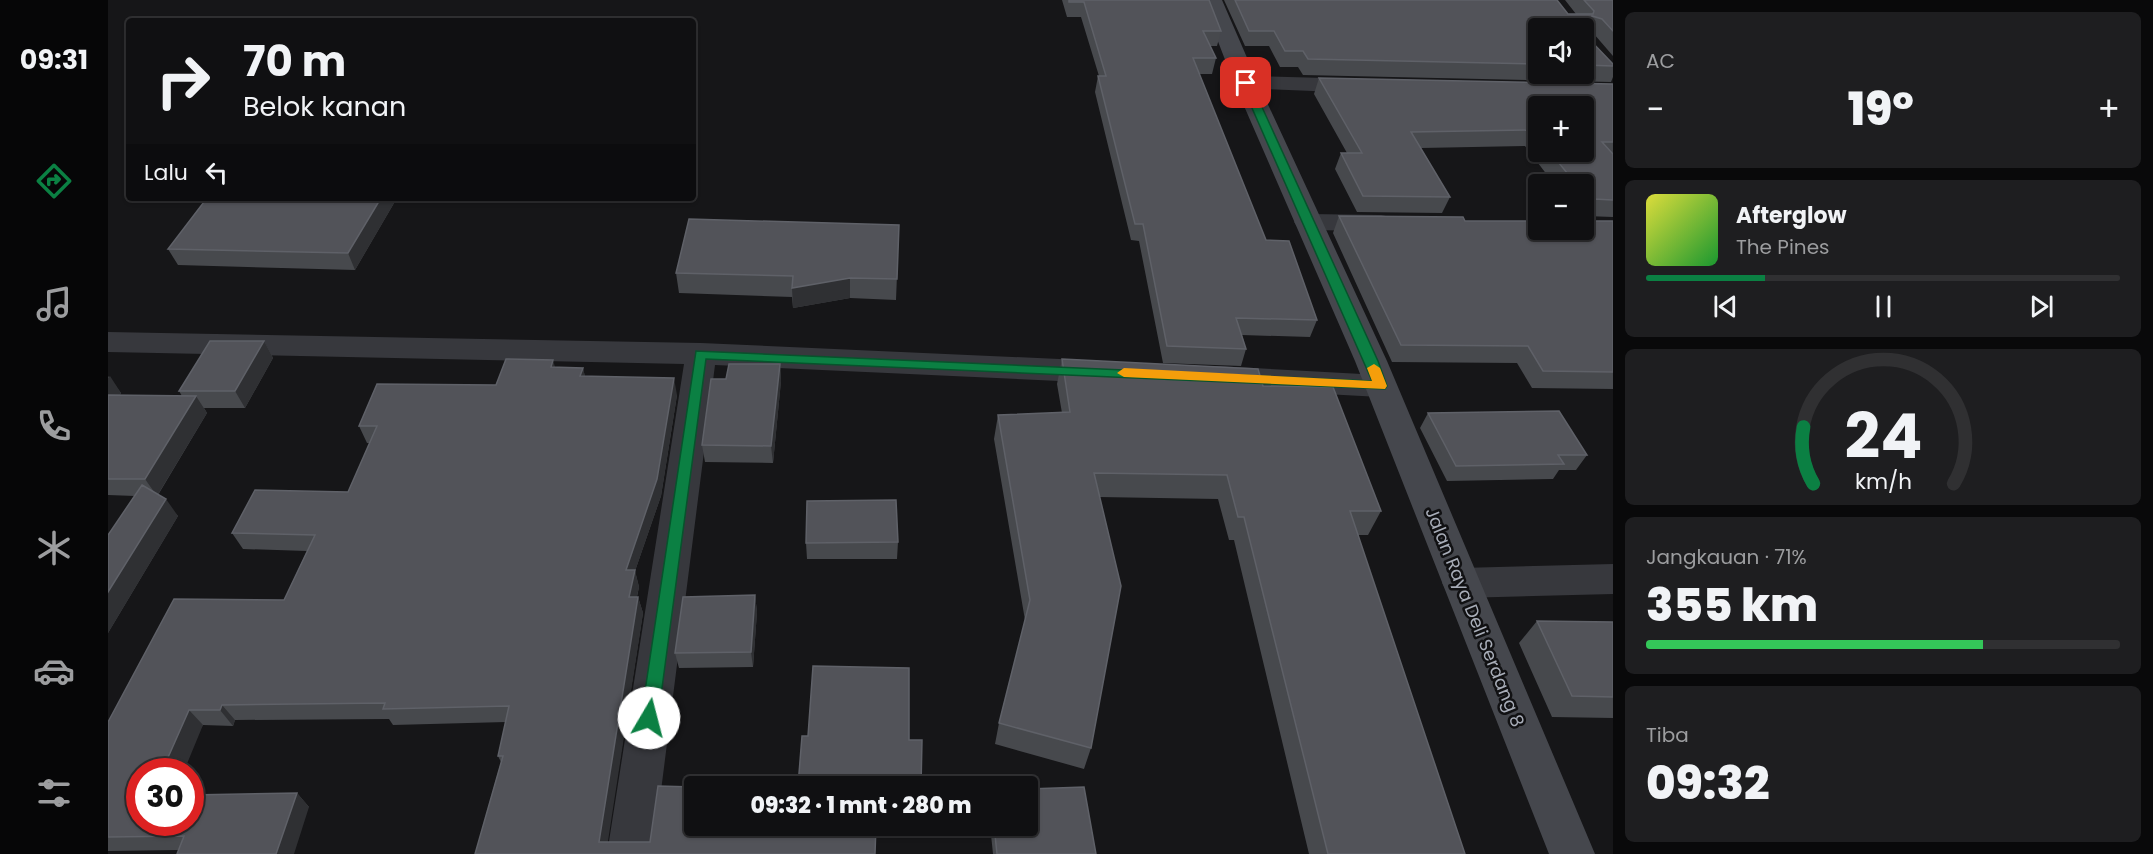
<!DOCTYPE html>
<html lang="id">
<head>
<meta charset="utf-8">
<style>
  body { margin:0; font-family:Poppins,sans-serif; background:#1e1e20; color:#f1f3f6; height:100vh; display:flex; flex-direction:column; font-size:22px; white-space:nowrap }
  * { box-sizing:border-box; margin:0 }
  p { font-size:20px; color:#9c9d9f }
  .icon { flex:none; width:33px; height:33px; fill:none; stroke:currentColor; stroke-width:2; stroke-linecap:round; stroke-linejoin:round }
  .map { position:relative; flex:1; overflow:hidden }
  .sheet { display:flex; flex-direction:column; gap:12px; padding:12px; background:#09090a; width:540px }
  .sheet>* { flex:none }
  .guide { position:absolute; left:18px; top:18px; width:570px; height:183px; border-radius:6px; box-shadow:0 2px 4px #0004,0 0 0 2px #303032; background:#101012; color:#f1f3f6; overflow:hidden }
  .fabs { position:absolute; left:1420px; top:18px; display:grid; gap:12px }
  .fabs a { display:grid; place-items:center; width:66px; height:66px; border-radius:6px; background:#101012; box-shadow:0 2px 4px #0004,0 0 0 2px #303032; font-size:30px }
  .speed { position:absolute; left:18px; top:758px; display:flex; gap:12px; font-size:30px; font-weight:700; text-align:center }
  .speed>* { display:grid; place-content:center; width:78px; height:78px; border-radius:50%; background:#101012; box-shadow:0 2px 4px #0004,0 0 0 2px #303032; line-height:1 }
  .speed .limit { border:9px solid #d22; background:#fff; color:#111 }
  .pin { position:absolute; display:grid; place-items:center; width:51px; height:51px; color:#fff; margin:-26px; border-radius:12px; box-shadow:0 3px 9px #0006 }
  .me { position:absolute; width:66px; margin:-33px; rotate:8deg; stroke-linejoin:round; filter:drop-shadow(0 0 4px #0008) }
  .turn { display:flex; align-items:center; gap:21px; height:126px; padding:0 18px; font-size:27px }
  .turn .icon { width:78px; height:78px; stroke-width:2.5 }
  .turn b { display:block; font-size:42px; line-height:51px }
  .then { display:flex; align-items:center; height:57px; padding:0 18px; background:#0003; gap:12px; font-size:22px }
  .big { font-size:45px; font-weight:800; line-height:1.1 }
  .sheet .widget { flex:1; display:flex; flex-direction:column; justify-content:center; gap:9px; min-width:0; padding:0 21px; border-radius:9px; background:#1e1e20 }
  .sheet .dial { align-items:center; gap:0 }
  .dial svg { height:156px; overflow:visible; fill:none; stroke:#303032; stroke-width:7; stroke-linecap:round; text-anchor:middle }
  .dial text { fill:#f1f3f6; stroke:none }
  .song { display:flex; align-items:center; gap:18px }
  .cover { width:72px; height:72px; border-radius:9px; background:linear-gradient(135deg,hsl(60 70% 55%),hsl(130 70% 35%)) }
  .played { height:6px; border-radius:3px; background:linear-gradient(90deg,#0b8043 25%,#303032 25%) }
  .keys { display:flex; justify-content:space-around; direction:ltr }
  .heat { display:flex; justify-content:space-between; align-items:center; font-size:33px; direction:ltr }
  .charge { height:9px; border-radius:4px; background:linear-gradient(90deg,#34c759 71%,#303032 0) }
  .trip { position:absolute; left:576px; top:776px; width:354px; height:60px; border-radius:6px; background:#101012; box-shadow:0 2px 4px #0004,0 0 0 2px #303032; font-weight:800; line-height:60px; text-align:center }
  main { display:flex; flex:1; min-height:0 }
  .tab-bar { display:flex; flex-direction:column; width:108px; justify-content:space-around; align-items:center; background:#060607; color:#9c9d9f }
  .tab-bar .icon { width:42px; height:42px }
  .tab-bar .on { color:#0b8043 }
  .tab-bar b { font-size:27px; color:#f1f3f6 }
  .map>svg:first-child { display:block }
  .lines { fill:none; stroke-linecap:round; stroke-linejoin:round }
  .street { fill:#37383d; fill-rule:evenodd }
  .secondary { fill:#45474d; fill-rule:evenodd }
  .wall { fill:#47494d; fill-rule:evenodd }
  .shaded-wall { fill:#2f3033 }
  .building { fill:#525359; stroke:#5f6168; stroke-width:1.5 }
  .route { fill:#0b8043; stroke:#07532c; stroke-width:1.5 }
  .slow { fill:#f59e0b }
  .labels { text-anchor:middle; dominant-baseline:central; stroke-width:5; stroke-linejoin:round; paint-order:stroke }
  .street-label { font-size:18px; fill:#a8adb8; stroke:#111113 }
</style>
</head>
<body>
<main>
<nav class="tab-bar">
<b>09:31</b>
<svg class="icon on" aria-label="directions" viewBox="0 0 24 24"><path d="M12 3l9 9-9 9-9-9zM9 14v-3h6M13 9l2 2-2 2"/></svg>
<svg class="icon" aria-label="music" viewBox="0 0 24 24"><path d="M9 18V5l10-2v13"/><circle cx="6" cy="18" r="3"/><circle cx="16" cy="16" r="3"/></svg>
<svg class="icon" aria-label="phone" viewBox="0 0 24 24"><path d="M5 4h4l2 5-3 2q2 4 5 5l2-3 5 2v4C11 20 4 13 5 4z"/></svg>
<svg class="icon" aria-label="climate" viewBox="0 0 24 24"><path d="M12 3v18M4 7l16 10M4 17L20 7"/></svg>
<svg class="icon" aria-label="car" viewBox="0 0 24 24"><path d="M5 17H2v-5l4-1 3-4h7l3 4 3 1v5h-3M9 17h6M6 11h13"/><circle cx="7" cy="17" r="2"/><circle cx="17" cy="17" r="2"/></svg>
<svg class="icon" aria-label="filters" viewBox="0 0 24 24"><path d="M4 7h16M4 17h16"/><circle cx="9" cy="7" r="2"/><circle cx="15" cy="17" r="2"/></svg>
</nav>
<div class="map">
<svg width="1505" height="854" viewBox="0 0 1505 854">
  <rect width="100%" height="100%" fill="#161618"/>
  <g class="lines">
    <path class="street" d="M1138,76L1254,79L1262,81L1266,86L1262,91L1254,93L1130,88L1126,83L1130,78Z
      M1200,214L1273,215L1283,217L1287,223L1283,229L1273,231L1200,230L1190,228L1186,222L1190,216Z
      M0,332L593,343L995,361L1006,364L1011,372L1006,380L995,383L607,365L545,854H499L576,364L0,352Z
      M1109,366L1272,375L1283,378L1288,386L1283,394L1272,397L1109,388L1098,385L1093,377L1098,369Z
      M1505,564V594L1353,598L1340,594L1334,583L1340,572L1353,568Z"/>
    <path class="secondary" d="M1094,0H1114L1150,83L1279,361L1487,854H1441L1247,361L1126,83Z"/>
  </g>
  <path class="wall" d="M954,0H1101L1113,31L1109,46H1102L1108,58L1104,74H1091L1158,240L1209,320L1202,337L1134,335L1138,349L1133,366L1055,363L1031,241L1023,240L987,92L990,76H991L973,17H959Z
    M1116,0H1449L1460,14H1468L1457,0H1505V56L1486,34L1482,33V40L1505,64V77L1503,82L1195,75L1190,67H1172L1161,46H1137ZM1431,28H1476V74H1431Z
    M1211,78L1505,84V217L1477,216L1476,217V184H1446L1417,146L1313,148L1342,197L1334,213L1249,212L1227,169L1233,153H1239L1206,94ZM1431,106L1476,152H1431Z
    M99,198H289L247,270L70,265L60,249Z
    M1231,216L1357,221H1505V389L1424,388L1409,363L1284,362L1225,233Z
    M791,225L788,300L742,298L685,308L684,297L571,293L568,273Z
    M156,341L165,358L137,408H96L99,413L50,495L70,516L0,633V535L27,496L0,495V376L13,393L12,395L74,396L71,391Z
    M954,359L1155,386L1273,511L1260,535H1250L1357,854H1201L1126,540H1121L1110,499L991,497L983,748L976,769L887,744L891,723L917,620L886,439L890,415L954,413L949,384Z
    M672,364L673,381L665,463L597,462L594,445L618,379Z
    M447,367L475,368L477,377L569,395L553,496L527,571L531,587L529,597H530L535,613L499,842L767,854H367L393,762L390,756L398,722L285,725L281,719L127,720L125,726L95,725L32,822L189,793L201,807L70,850L0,851V722L176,600L199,551L135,549L124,533L240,492L262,443H259L251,426Z
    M1320,413L1479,455L1468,470H1451L1445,479L1339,481L1312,428Z
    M790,542L789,559H699L698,543Z
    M647,595L649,612L645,667L571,668L567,653Z
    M1429,621L1505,622V718L1444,717L1411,643Z
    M882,825H920L988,854H885Z"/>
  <path class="shaded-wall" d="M273,198H289L247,270L240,253Z
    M742,278V298L685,308L684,288Z
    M156,341L165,358L137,408L127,391Z
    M445,360L450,377L443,367Z
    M672,364L673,381L665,463L663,446Z
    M475,368L479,385L472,376Z
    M2,376L13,393L1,412L0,410V378Z
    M566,378L569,395L553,496L527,571L531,587L525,613L521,597L518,570Z
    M88,396L99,413L49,496L37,479Z
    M58,499L70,516L0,633V592Z
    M647,595L649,612L645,667L643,652Z
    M530,597L535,613L498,854L491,842Z
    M114,705L127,720L125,726L112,710Z
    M81,710L95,725L76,771H54Z
    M189,793L201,807L186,854H168Z"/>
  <path class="building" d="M961,0H1101L1113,31H1095L1108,58H1085L1158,240L1181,241L1209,320L1128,318L1138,349L1059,346L1035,224H1027L990,76H998L976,2H961Z
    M1127,0H1449L1460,14H1485L1486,11L1476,0H1505V31L1494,19L1484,16L1482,19V40L1505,64V66L1476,65V28H1431V64L1200,59L1195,51H1177L1166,31H1141Z
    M1211,78L1505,84V142H1494L1505,154V200L1486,199L1484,204L1476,194V184H1468L1442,152H1476V106H1431V137L1425,130L1303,132L1342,197L1255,196L1233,153H1254Z
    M99,198H273L240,253L60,249Z
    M1231,216L1355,217L1357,221H1431V230H1476V221H1505V372L1435,371L1420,346L1293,345Z
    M581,219L791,225L789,279L742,278L684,288L685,276L568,273Z
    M102,341H156L127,391H71Z
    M398,359L445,360L443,367L475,368L472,376L566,378L549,479L518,570H527L521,597H530L491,842H542L550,786L586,787V825H768L767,854H367L395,756H390L401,706L275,709L277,703L114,705L112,710H81L54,771H32V822H82V795L189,793L168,854H69L76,836L0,837V722L66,599L176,600L207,535L124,533L147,490L240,492L269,426H251L269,384L388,385Z
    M954,359L1150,369L1155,386L1225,387L1273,511H1242L1357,854H1220L1136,517H1130L1119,475L986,473L1013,586L983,748L891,723L922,600L890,415L962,412Z
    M621,364H672L663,446L594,445L603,379H618Z
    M0,395L88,396L37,479H0Z
    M1451,411L1479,455H1450L1456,464L1348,466L1320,413Z
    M34,485L58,499L0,592V535Z
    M788,500L790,542L698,543L699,501Z
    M647,595L643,652L567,653L575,597Z
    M1429,621L1505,622V697L1464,696Z
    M705,666L801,668V740H814L813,786H690L694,736H700Z
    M976,787L988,854H889L886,825H920V789Z"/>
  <path class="route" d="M1138,80L1143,83L1270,361L1279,386L1277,389L598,359L550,718L547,723L541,726L535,723L533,718L588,351L1264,381L1133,83Z"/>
  <path class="slow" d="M1266,364L1272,368L1279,386L1277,389L1016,377L1009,373L1016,368L1264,381L1259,368Z"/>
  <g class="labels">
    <g class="street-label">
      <text transform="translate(1367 617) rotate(68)">Jalan Raya Deli Serdang 8</text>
    </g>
  </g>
</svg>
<div class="fabs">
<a><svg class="icon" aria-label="sound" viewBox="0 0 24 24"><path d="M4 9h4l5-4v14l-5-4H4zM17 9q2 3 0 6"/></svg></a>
<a>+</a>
<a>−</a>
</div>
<div class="speed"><div class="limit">30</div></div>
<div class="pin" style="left:1138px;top:83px;background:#d93025"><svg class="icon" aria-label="arrive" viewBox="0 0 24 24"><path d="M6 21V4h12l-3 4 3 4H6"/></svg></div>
<svg class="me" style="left:541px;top:718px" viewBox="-20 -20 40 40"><circle r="19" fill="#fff"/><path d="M0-13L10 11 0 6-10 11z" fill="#0b8043"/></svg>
<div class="trip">09:32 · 1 mnt · 280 m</div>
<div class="guide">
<div class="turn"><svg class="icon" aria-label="right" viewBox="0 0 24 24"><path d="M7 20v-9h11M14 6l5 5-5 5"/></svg><div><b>70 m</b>Belok kanan</div></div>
<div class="then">Lalu<svg class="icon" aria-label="left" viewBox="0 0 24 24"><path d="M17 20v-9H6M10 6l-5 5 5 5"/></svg></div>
</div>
</div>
<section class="sheet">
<div class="widget"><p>AC</p>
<div class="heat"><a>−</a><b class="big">19°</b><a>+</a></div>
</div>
<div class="widget">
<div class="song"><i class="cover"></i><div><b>Afterglow</b><p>The Pines</p></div></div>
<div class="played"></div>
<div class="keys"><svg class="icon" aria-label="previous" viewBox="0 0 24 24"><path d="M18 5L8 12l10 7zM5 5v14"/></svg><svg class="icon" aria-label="pause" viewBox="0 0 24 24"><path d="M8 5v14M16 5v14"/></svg><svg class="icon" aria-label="next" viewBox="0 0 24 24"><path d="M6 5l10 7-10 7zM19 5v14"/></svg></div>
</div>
<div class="widget dial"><svg viewBox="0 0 100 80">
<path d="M14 69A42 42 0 1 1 86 69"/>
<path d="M14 69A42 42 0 0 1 9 40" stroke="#0b8043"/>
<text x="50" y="56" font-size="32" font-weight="700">24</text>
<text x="50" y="72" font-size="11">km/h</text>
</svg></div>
<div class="widget"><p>Jangkauan · 71%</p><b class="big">355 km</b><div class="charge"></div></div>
<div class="widget"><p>Tiba</p><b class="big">09:32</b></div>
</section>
</main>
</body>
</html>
